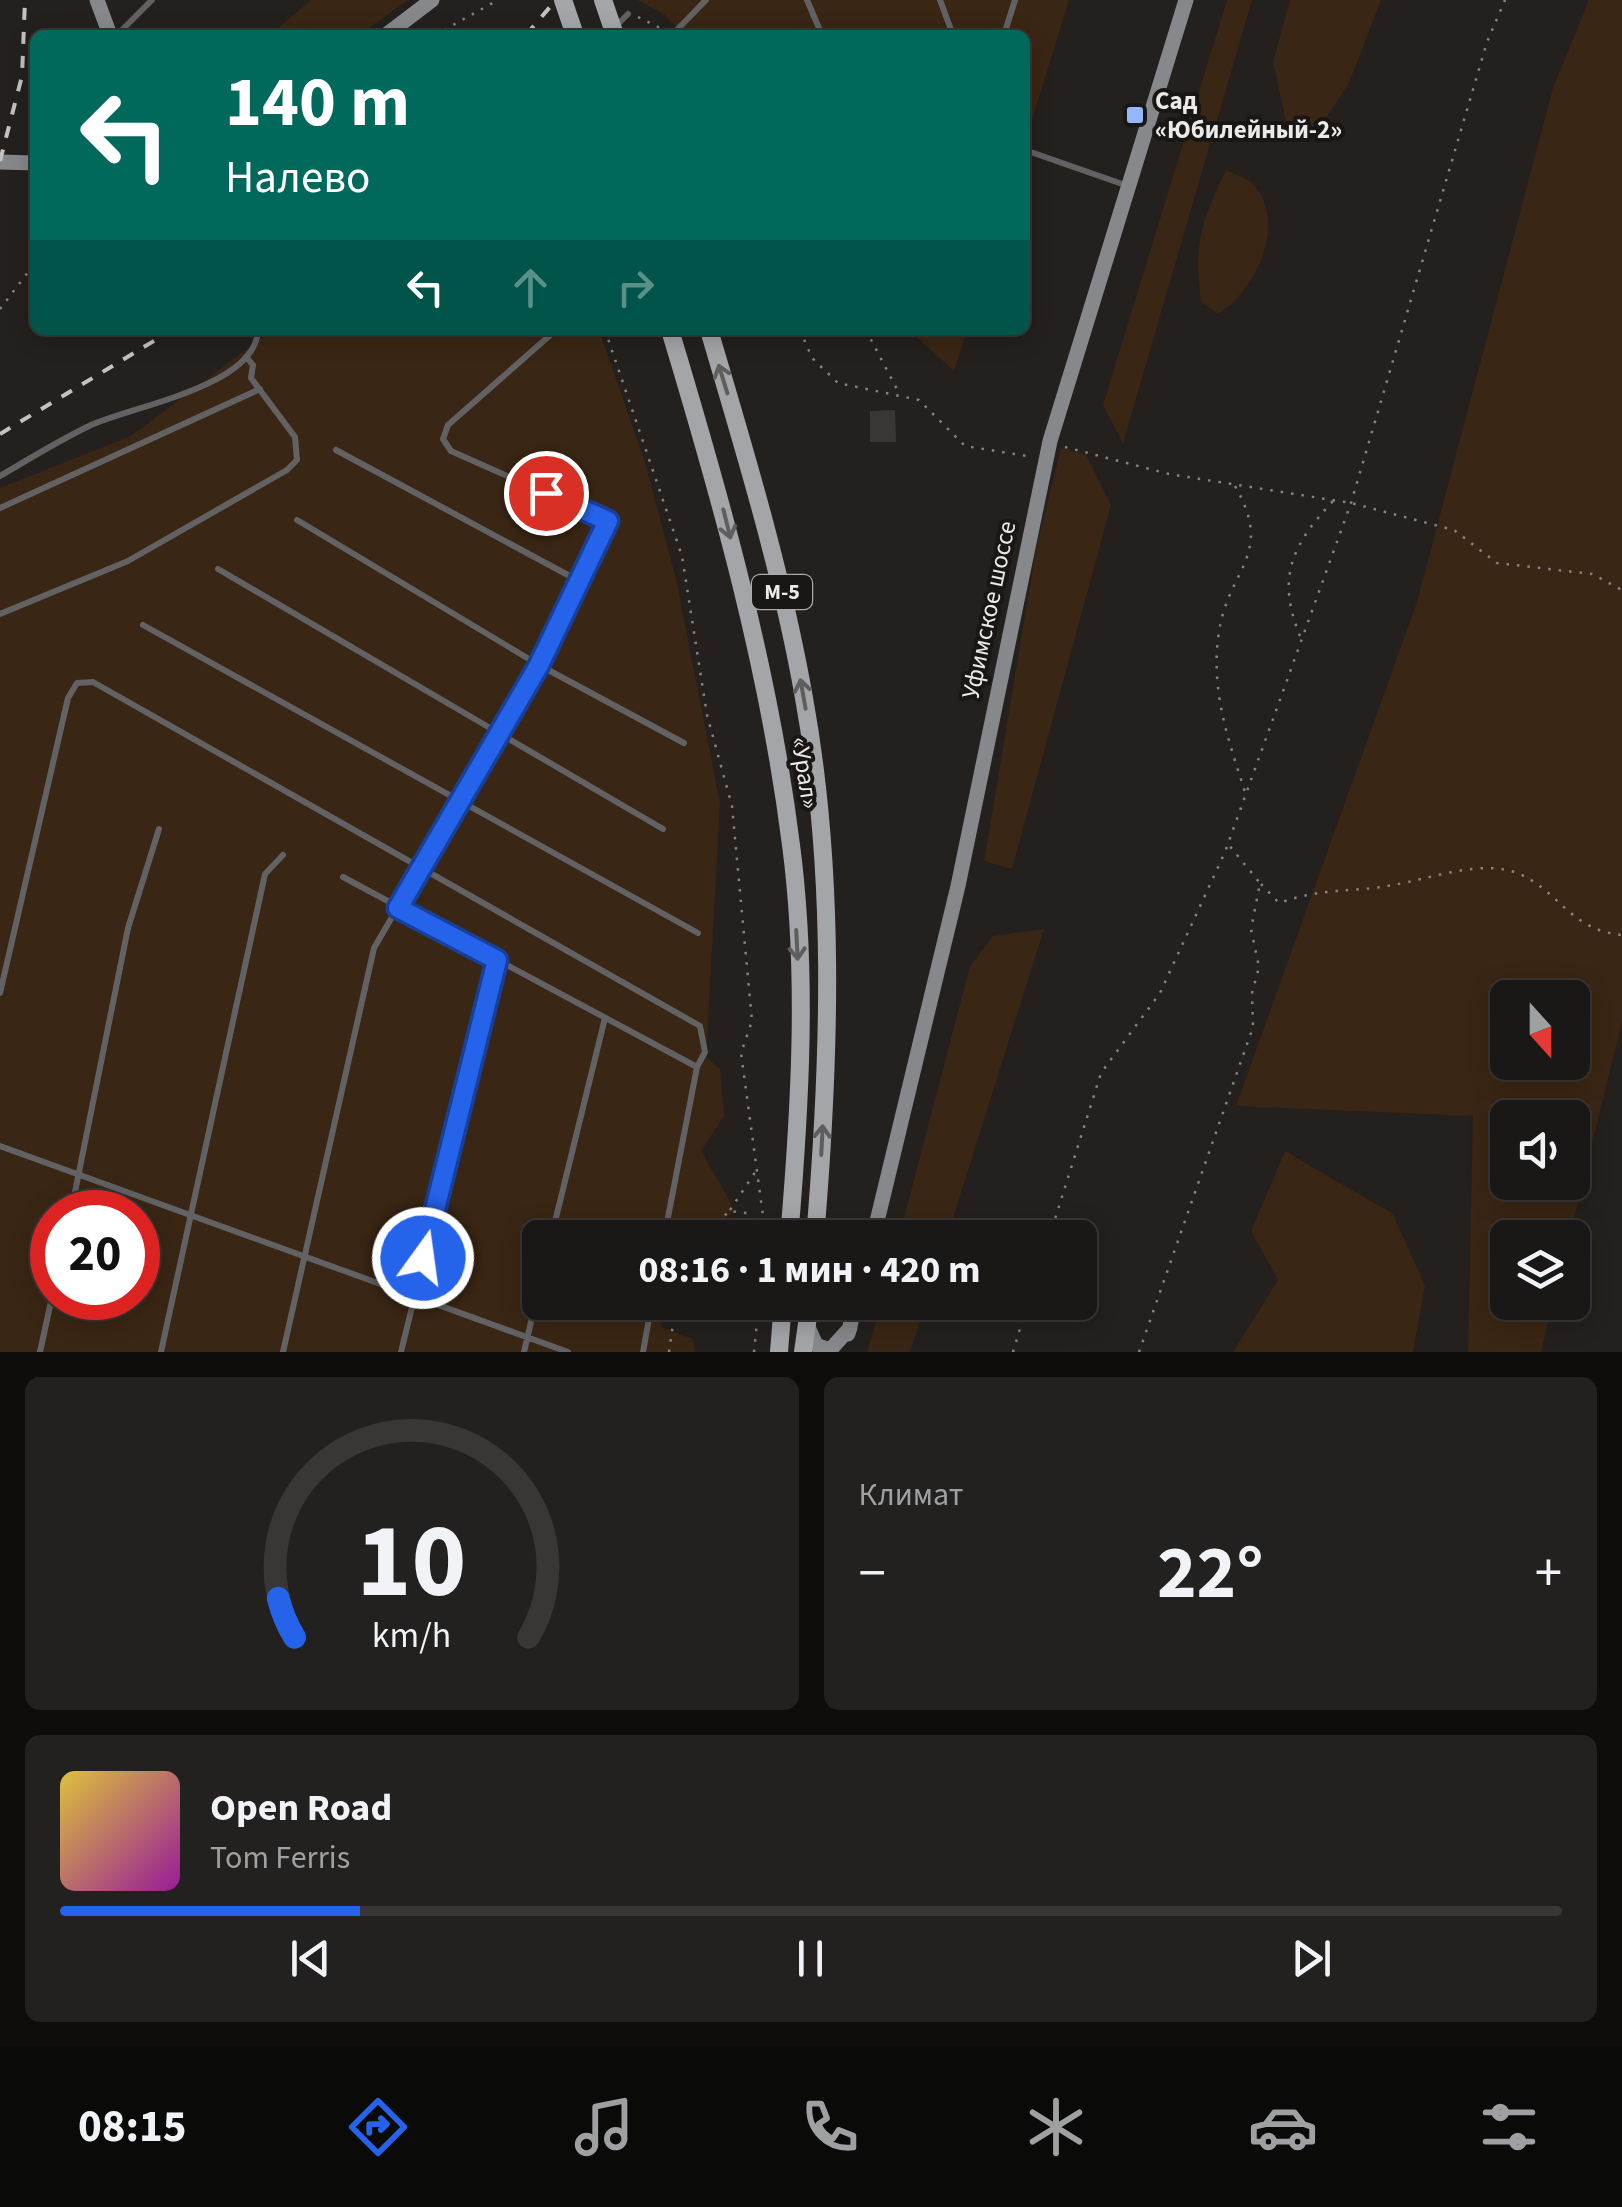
<!DOCTYPE html>
<html lang="ru">
<head>
<meta charset="utf-8">
<style>
  body { margin:0; font-family:"Source Sans 3",sans-serif; background:#23211f; color:#f1f3f6; height:100vh; display:flex; flex-direction:column; font-size:38px; white-space:nowrap }
  * { box-sizing:border-box; margin:0 }
  p { font-size:32px; color:#9fa0a1 }
  .icon { flex:none; width:55px; height:55px; fill:none; stroke:currentColor; stroke-width:2; stroke-linecap:round; stroke-linejoin:round }
  .map { position:relative; height:1352px; overflow:hidden }
  .side { display:flex; flex-direction:column; gap:25px; padding:25px; background:#0e0d0c; flex:1 }
  .side>* { flex:none }
  .banner { position:absolute; left:30px; top:30px; width:1000px; height:305px; border-radius:15px; box-shadow:0 5px 25px #0003,0 0 0 2px #383735; background:#00695c; color:#fff; overflow:hidden }
  .needle { width:65px; rotate:159deg }
  .buttons { position:absolute; left:1490px; top:980px; display:grid; gap:20px }
  .buttons a { display:grid; place-items:center; width:100px; height:100px; border-radius:15px; background:#1a1816; box-shadow:0 5px 25px #0003,0 0 0 2px #383735; font-size:50px }
  .speed { position:absolute; left:30px; top:1190px; display:flex; gap:20px; font-size:50px; font-weight:700; text-align:center }
  .speed>* { display:grid; place-content:center; width:130px; height:130px; border-radius:50%; background:#1a1816; box-shadow:0 5px 25px #0003,0 0 0 2px #383735; line-height:1 }
  .speed .limit { border:15px solid #d22; background:#fff; color:#111 }
  .pin { position:absolute; display:grid; place-items:center; width:85px; height:85px; color:#fff; margin:-42px; border:5px solid #fff; border-radius:50%; box-shadow:0 2px 10px #0007 }
  .me { position:absolute; width:110px; margin:-55px; rotate:14deg; stroke-linejoin:round; filter:drop-shadow(0 0 8px #0008) }
  .turn { display:flex; align-items:center; gap:35px; height:210px; padding:0 30px; font-size:45px }
  .turn .icon { width:130px; height:130px; stroke-width:2.5 }
  .turn b { display:block; font-size:70px; line-height:85px }
  .lanes { display:flex; align-items:center; height:95px; padding:0 30px; background:#0003; justify-content:center; gap:50px; direction:ltr }
  .lanes .off { opacity:.35 }
  .big { font-size:75px; font-weight:700; line-height:1.1 }
  .side .widget { flex:1; display:flex; flex-direction:column; justify-content:center; gap:15px; min-width:0; padding:0 35px; border-radius:15px; background:#23211f }
  .side .dial { align-items:center; gap:0 }
  .dial svg { height:260px; overflow:visible; fill:none; stroke:#383735; stroke-width:7; stroke-linecap:round; text-anchor:middle }
  .dial text { fill:#f1f3f6; stroke:none }
  .song { display:flex; align-items:center; gap:30px }
  .cover { width:120px; height:120px; border-radius:15px; background:linear-gradient(135deg,hsl(50 70% 55%),hsl(300 70% 35%)) }
  .played { height:10px; border-radius:5px; background:linear-gradient(90deg,#2563eb 20%,#383735 20%) }
  .keys { display:flex; justify-content:space-around; direction:ltr }
  .heat { display:flex; justify-content:space-between; align-items:center; font-size:55px; direction:ltr }
  .side .tiles { flex:1; display:grid; gap:25px; grid-template-columns:1fr 1fr }
  .widget:last-child { grid-column:span 2 }
  .trip { position:absolute; left:522px; top:1220px; width:575px; height:100px; border-radius:15px; background:#1a1816; box-shadow:0 5px 25px #0003,0 0 0 2px #383735; font-weight:700; line-height:100px; text-align:center }
  .dock { display:flex; height:160px; justify-content:space-around; align-items:center; background:#0a0a09; color:#9fa0a1 }
  .dock .icon { width:70px; height:70px }
  .dock .active { color:#2563eb }
  .dock b { font-size:45px; color:#f1f3f6 }
  .map>svg:first-child { display:block }
  .green { fill:#3a2614; fill-rule:evenodd }
  .building { fill:#393633 }
  .lines { fill:none; stroke-linecap:round; stroke-linejoin:round }
  .path { stroke:#868482; stroke-width:2.5; stroke-dasharray:2.5 8; stroke-linecap:butt }
  .lane { stroke:#626264; stroke-width:6 }
  .secondary { stroke:#87888b; stroke-width:15 }
  .primary { stroke:#a4a5a9; stroke-width:18 }
  .rail { stroke:#c4c2c0; stroke-width:4; stroke-dasharray:12 12; stroke-linecap:butt }
  .primary-bridge { stroke:#a4a5a9; stroke-width:18 }
  .oneway { stroke:#5e5e5e }
  .route-casing { stroke:#184099; stroke-width:25 }
  .route { stroke:#2563eb; stroke-width:18 }
  .poi-dot { fill:#94b7fd; stroke:#191614; stroke-width:4 }
  .labels { text-anchor:middle; dominant-baseline:central; stroke-width:8; stroke-linejoin:round; paint-order:stroke }
  .shield { fill:#191614; stroke:#adaaa9; stroke-width:2.5 }
  .shield-label { font-size:22px; font-weight:bold; fill:#eceae9 }
  .poi-label { font-size:25px; font-weight:bold; fill:#eceae9; stroke:#191614; text-anchor:start }
  .street-label { font-size:25px; fill:#eceae9; stroke:#191614 }
</style>
</head>
<body>
<div class="map">
<svg width="1622" height="1352" viewBox="0 0 1622 1352">
  <rect width="100%" height="100%" fill="#23201d"/>
  <path class="green" d="M311,0H408L359,35H270Z
    M637,0H1069L1025,143V35H683L664,14Z
    M1227,0H1252L1123,443L1103,405Z
    M1290,0H1381L1349,83L1315,135L1288,131L1273,62Z
    M1589,0H1622V1022L1569,1237L1508,1238V1302L1553,1303L1541,1352H1468L1473,1116L1236,1106L1417,602L1553,88ZM1508,998H1572V1062H1508ZM1508,1118H1572V1182H1508Z
    M1226,170C1234,174 1248,178 1254,185C1288,224 1255,291 1218,314L1201,302C1194,242 1200,225 1226,170Z
    M272,330H599L645,462L676,579L720,803L706,1057L720,1069L724,1116L701,1151L734,1209L711,1237L540,1238V1302L665,1303L661,1327L693,1339L695,1352H0V488L131,436ZM52,1212H138V1298H52Z
    M909,330H967L954,371Z
    M1061,448L1086,455L1111,505L1012,869L984,861L1036,549Z
    M1044,929L947,1237H899L970,966L993,936Z
    M1285,1151L1393,1214L1425,1286L1413,1352H1233L1278,1280L1251,1231Z
    M882,1303H926L910,1352H867Z"/>
  <path class="building" d="M895,410L896,442H870V411Z"/>
  <g class="lines">
    <path class="path" d="M638,17L662,29
      M435,35L498,0
      M0,309L35,263
      M605,330L682,556L707,715L732,806L752,1021L741,1053L766,1238
      M800,330L812,358L838,383L919,400L965,446L1033,457
      M866,330L900,395
      M1065,447L1169,474L1351,503L1454,530L1497,563L1592,574L1622,590
      M1235,486C1275,555 1228,569 1219,632C1210,689 1228,739 1245,792
      M1300,636C1276,577 1292,545 1333,501
      M1261,884L1279,903C1324,887 1350,893 1393,885C1429,879 1481,859 1517,873C1558,889 1569,930 1622,935
      M730,1210L756,1171
      M703,1238L729,1211L747,1213L765,1234
      M1049,1238L1101,1073L1160,993L1225,852L1351,503L1487,42L1505,0
      M669,1352L676,1302
      M754,1352L759,1302
      M1013,1352L1028,1302
      M1139,1352L1253,1027L1252,993L1259,967L1251,929L1260,883L1228,844"/>
    <path class="lane" d="M807,0L822,35
      M940,0L953,35
      M615,27L628,14
      M117,35L152,0
      M672,35L706,0
      M1004,35L1015,0
      M1025,150L1128,186
      M336,450L579,581
      M0,476C29,459 58,441 89,426C131,406 256,387 258,330
      M0,508L260,389
      M297,520L539,665L684,743
      M218,569L663,829
      M0,614L128,561L287,470L297,460L295,437L251,378L253,365L246,357
      M143,625L698,933
      M343,877L697,1067
      M0,993L68,698L77,683L93,682L700,1026L705,1052L697,1067L664,1238
      M0,1146L568,1352
      M71,1212L128,928L159,829
      M551,1238L605,1018
      M40,1352L52,1297
      M161,1352L265,874L283,855
      M283,1352L374,948L539,665L608,521L451,451L443,439L448,425L556,330
      M401,1352L497,960
      M524,1352L540,1283
      M643,1352L652,1302"/>
    <path class="secondary" d="M97,0L110,35
      M386,35L432,0
      M0,162L35,163
      M873,1238L958,886L1050,441L1186,0
      M808,1327L816,1345L830,1350L850,1328
      M848,1334L856,1302"/>
    <path class="primary" d="M670,330C721,499 769,669 791,845C808,974 800,1109 789,1238
      M709,330C745,452 782,573 804,698C836,875 830,1059 815,1238
      M779,1352L783,1302
      M803,1352L810,1302"/>
    <path class="rail" d="M526,35L556,0
      M0,161L22,76L25,0
      M0,434L172,330"/>
    <path class="primary-bridge" d="M563,0L575,35
      M603,0L615,35"/>
  </g>
  <defs><path id="oneway-shaft" d="M-6 0H5M1.5-3L5.5 0L1.5 3" fill="none" stroke-width="1.6" stroke-linecap="round" stroke-linejoin="round" transform="scale(2.5)"/></defs>
  <g class="oneway">
    <use href="#oneway-shaft" transform="translate(723 379) rotate(-107)"/>
    <use href="#oneway-shaft" transform="translate(727 524) rotate(76)"/>
    <use href="#oneway-shaft" transform="translate(803 694) rotate(-100)"/>
    <use href="#oneway-shaft" transform="translate(797 945) rotate(87)"/>
    <use href="#oneway-shaft" transform="translate(822 1140) rotate(-87)"/>
  </g>
  <g class="lines">
    <g class="route-casing">
      <path id="route" d="M423,1258L497,960L398,908L539,665L608,521L546,493"/>
    </g>
    <use href="#route" class="route"/>
  </g>
  <rect class="poi-dot" x="1125" y="105" width="20" height="20" rx="5"/>
  <g class="labels">
    <rect class="shield" x="752" y="575" width="60" height="34" rx="8"/>
    <g class="shield-label">
      <text x="782" y="592">М-5</text>
    </g>
    <g class="poi-label">
      <text x="1155" y="101">Сад<tspan x="1155" dy="29">«Юбилейный-2»</tspan></text>
    </g>
    <g class="street-label">
      <text transform="translate(989 610) rotate(-78)">Уфимское шоссе</text>
      <text transform="translate(805 773) rotate(81)">«Урал»</text>
    </g>
  </g>
</svg>
<div class="buttons">
<a><svg class="needle" viewBox="-14 -14 28 28"><path d="M0-13l5 13h-10z" fill="#e53935"/><path d="M0 13l5-13h-10z" fill="#9fa0a1"/></svg></a>
<a><svg class="icon" aria-label="sound" viewBox="0 0 24 24"><path d="M4 9h4l5-4v14l-5-4H4zM17 9q2 3 0 6"/></svg></a>
<a><svg class="icon" aria-label="layers" viewBox="0 0 24 24"><path d="M12 4l9 5-9 5-9-5zM3 14l9 5 9-5"/></svg></a>
</div>
<div class="speed"><div class="limit">20</div></div>
<div class="pin" style="left:546px;top:493px;background:#d93025"><svg class="icon" aria-label="arrive" viewBox="0 0 24 24"><path d="M6 21V4h12l-3 4 3 4H6"/></svg></div>
<svg class="me" style="left:423px;top:1258px" viewBox="-20 -20 40 40"><circle r="17" fill="#2563eb" stroke="#fff" stroke-width="3"/><path d="M0-11L8 9 0 5-8 9z" fill="#fff"/></svg>
<div class="trip">08:16 · 1 мин · 420 m</div>
<div class="banner">
<div class="turn"><svg class="icon" aria-label="left" viewBox="0 0 24 24"><path d="M17 20v-9H6M10 6l-5 5 5 5"/></svg><div><b>140 m</b>Налево</div></div>
<div class="lanes"><svg class="icon" aria-label="left" viewBox="0 0 24 24"><path d="M17 20v-9H6M10 6l-5 5 5 5"/></svg><svg class="icon off" aria-label="ahead" viewBox="0 0 24 24"><path d="M12 20V5M6 11l6-6 6 6"/></svg><svg class="icon off" aria-label="right" viewBox="0 0 24 24"><path d="M7 20v-9h11M14 6l5 5-5 5"/></svg></div>
</div>
</div>
<section class="side">
<div class="tiles">
<div class="widget dial"><svg viewBox="0 0 100 80">
<path d="M14 69A42 42 0 1 1 86 69"/>
<path d="M14 69A42 42 0 0 1 9 57" stroke="#2563eb"/>
<text x="50" y="56" font-size="32" font-weight="700">10</text>
<text x="50" y="72" font-size="11">km/h</text>
</svg></div>
<div class="widget"><p>Климат</p>
<div class="heat"><a>−</a><b class="big">22°</b><a>+</a></div>
</div>
<div class="widget">
<div class="song"><i class="cover"></i><div><b>Open Road</b><p>Tom Ferris</p></div></div>
<div class="played"></div>
<div class="keys"><svg class="icon" aria-label="previous" viewBox="0 0 24 24"><path d="M18 5L8 12l10 7zM5 5v14"/></svg><svg class="icon" aria-label="pause" viewBox="0 0 24 24"><path d="M8 5v14M16 5v14"/></svg><svg class="icon" aria-label="next" viewBox="0 0 24 24"><path d="M6 5l10 7-10 7zM19 5v14"/></svg></div>
</div>
</div>
</section>
<nav class="dock">
<b>08:15</b>
<svg class="icon active" aria-label="directions" viewBox="0 0 24 24"><path d="M12 3l9 9-9 9-9-9zM9 14v-3h6M13 9l2 2-2 2"/></svg>
<svg class="icon" aria-label="music" viewBox="0 0 24 24"><path d="M9 18V5l10-2v13"/><circle cx="6" cy="18" r="3"/><circle cx="16" cy="16" r="3"/></svg>
<svg class="icon" aria-label="phone" viewBox="0 0 24 24"><path d="M5 4h4l2 5-3 2q2 4 5 5l2-3 5 2v4C11 20 4 13 5 4z"/></svg>
<svg class="icon" aria-label="climate" viewBox="0 0 24 24"><path d="M12 3v18M4 7l16 10M4 17L20 7"/></svg>
<svg class="icon" aria-label="car" viewBox="0 0 24 24"><path d="M5 17H2v-5l4-1 3-4h7l3 4 3 1v5h-3M9 17h6M6 11h13"/><circle cx="7" cy="17" r="2"/><circle cx="17" cy="17" r="2"/></svg>
<svg class="icon" aria-label="filters" viewBox="0 0 24 24"><path d="M4 7h16M4 17h16"/><circle cx="9" cy="7" r="2"/><circle cx="15" cy="17" r="2"/></svg>
</nav>
</body>
</html>
